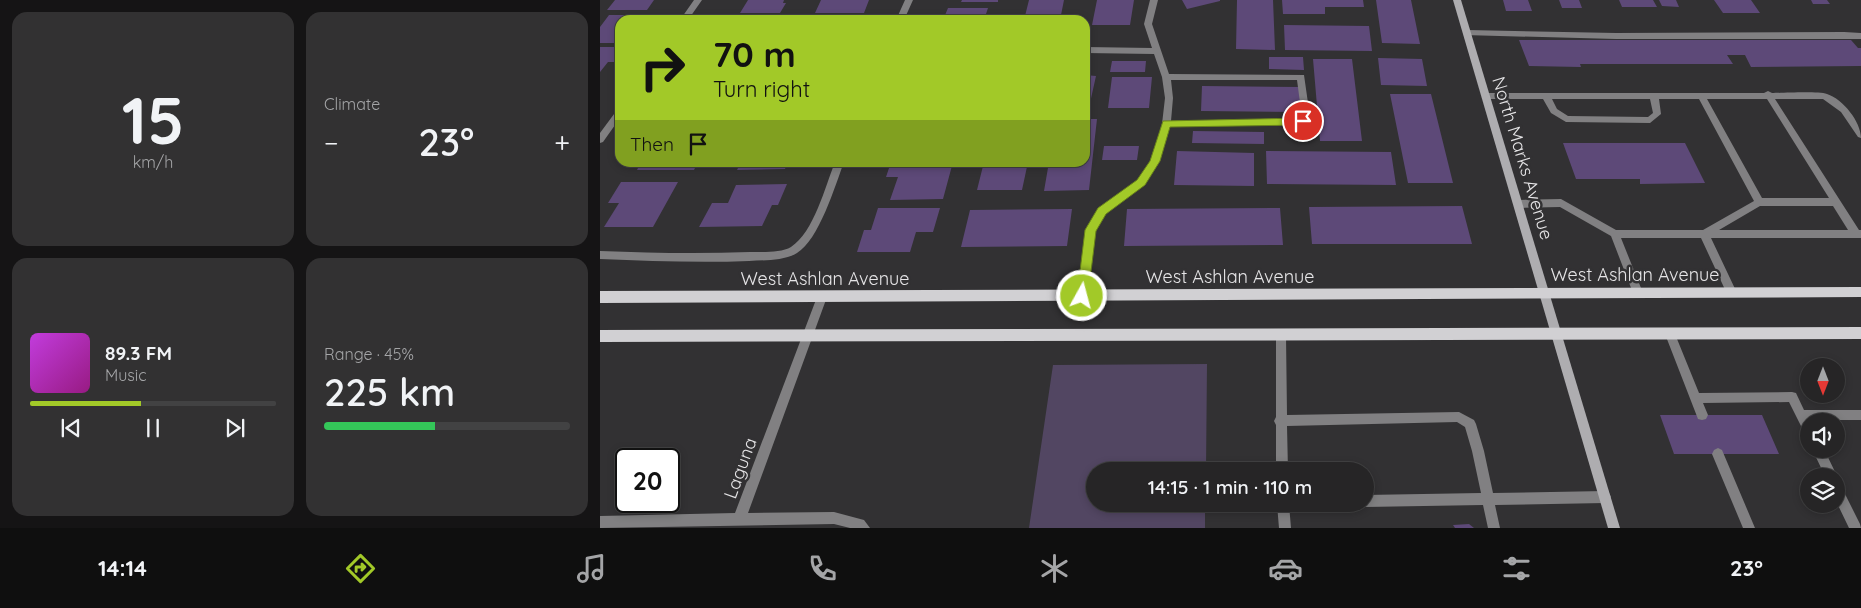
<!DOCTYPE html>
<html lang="en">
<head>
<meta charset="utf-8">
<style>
  body { margin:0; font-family:Quicksand,sans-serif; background:#323132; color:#f1f3f6; height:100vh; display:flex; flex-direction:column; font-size:19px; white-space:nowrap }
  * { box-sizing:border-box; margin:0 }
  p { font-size:16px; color:#a4a5a7 }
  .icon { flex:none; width:28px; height:28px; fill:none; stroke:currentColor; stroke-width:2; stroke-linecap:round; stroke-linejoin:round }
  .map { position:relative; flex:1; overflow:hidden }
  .side { display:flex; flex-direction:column; gap:12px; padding:12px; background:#151415; width:600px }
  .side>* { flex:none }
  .guide { position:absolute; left:15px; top:15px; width:475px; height:152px; border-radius:15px; box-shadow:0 2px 8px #0003,0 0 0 1px #424243; background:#a2c928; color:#111; overflow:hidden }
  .needle { width:32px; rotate:180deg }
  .tools { position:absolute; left:1200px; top:358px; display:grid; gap:10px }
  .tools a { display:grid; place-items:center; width:45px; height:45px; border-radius:50%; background:#262526; box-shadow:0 2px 8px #0003,0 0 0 1px #424243; font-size:25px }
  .speed { position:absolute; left:15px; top:448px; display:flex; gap:10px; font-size:25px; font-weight:700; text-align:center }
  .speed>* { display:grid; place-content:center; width:65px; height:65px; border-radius:50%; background:#262526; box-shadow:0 2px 8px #0003,0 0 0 1px #424243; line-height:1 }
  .speed .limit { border:2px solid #111; border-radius:8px; background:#fff; color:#111 }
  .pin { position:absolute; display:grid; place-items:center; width:42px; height:42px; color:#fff; margin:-21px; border:2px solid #fff; border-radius:50%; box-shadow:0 1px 5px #0007 }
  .me { position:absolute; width:55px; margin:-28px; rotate:7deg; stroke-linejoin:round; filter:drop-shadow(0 0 4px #0008) }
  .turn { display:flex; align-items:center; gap:18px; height:105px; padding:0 15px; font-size:22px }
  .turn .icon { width:65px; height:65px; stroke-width:2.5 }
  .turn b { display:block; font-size:35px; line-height:42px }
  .then { display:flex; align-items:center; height:48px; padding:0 15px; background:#0003; gap:10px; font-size:19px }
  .big { font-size:38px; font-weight:600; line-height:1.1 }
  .side .tile { flex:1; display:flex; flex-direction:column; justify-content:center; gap:8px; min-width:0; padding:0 18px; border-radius:15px; background:#323132 }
  .side .dial { align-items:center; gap:0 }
  .dial b { font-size:65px; line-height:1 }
  .song { display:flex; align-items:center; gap:15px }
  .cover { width:60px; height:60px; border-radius:8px; background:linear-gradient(135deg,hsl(290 70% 55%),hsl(310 70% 35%)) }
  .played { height:5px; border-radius:2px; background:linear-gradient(90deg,#a2c928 45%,#424243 45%) }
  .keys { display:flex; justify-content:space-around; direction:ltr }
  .heat { display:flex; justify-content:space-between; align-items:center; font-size:28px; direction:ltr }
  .charge { height:8px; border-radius:4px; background:linear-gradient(90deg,#34c759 45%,#424243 0) }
  .side .tiles { flex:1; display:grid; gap:12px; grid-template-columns:repeat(2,1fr) }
  .trip { position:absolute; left:486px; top:462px; width:288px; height:50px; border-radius:25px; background:#262526; box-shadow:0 2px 8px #0003,0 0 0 1px #424243; font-weight:600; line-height:50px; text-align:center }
  .tabs { display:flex; height:80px; justify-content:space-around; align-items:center; background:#0f0f0f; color:#a4a5a7 }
  .tabs .icon { width:35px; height:35px }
  .tabs .on { color:#a2c928 }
  .tabs b { font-size:22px; color:#f1f3f6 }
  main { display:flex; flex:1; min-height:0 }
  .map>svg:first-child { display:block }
  .green { fill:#524662 }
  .building { fill:#5d4978 }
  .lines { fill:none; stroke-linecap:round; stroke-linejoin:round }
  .service { fill:#818082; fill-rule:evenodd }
  .minor { fill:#818082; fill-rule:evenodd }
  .secondary { fill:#aeadb0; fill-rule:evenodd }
  .primary { fill:#d1d0d3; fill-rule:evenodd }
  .route { fill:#a2c928; stroke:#69831a }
  .labels { text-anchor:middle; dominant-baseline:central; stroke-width:5; stroke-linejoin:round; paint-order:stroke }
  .street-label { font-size:18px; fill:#e6e5e7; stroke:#323133 }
</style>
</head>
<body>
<main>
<section class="side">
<div class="tiles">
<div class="tile dial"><b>15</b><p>km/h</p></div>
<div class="tile"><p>Climate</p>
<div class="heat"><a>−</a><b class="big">23°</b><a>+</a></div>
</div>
<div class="tile">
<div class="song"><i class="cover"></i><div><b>89.3 FM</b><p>Music</p></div></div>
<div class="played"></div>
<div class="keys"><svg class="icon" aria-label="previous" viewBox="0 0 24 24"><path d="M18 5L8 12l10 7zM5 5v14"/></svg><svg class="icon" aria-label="pause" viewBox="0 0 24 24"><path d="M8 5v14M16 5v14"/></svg><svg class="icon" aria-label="next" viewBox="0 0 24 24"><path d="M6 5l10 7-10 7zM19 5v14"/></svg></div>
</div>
<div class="tile"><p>Range · 45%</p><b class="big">225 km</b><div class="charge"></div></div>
</div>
</section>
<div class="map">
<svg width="1261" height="528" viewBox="0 0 1261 528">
  <rect width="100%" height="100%" fill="#323133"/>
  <path class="green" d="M607,364L606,471H495V504H605V528H429L453,365Z"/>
  <path class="building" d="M15,0H54L47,10H7Z
    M148,0H184L183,3H186L180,13H140Z
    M221,0H269L264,13H215Z
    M362,0H398V2H361Z
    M429,0H464L460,20H424Z
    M497,0H534L530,25H492Z
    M582,0H620V1L587,9Z
    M637,0H673L675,50L636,49Z
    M682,0H763L764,7H725V14H683Z
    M776,0H811L820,44L782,43Z
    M903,0H928L932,11H906Z
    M959,0H979L982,8H962Z
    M1019,0H1053L1057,7H1022Z
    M1059,0H1076L1079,7L1062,6Z
    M1114,0H1151L1160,13H1123Z
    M1211,0H1227L1230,4H1213Z
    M348,8H388L384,20H343Z
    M9,15H51L47,20H20V43H0V27Z
    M215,16L266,17L265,20H213Z
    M684,25L769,26L772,51L685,50Z
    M919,40H1251L1258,48H1261V66L1151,67L1145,55H1127L1133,64H980L981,67L929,66Z
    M0,47H20V57L17,62H8L0,72Z
    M669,57H703L704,70L669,69Z
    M778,58L822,59L827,86L781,85Z
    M713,59H752L762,141H720Z
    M512,61H546L545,72H510Z
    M485,75L496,76L490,103H485Z
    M512,77H552L549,108H508Z
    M602,86L701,87L703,112L601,111Z
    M790,94H831L853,183H808Z
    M485,119H497L489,190L444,191L449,162H485Z
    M593,131L664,132V144L592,143Z
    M963,143H1085L1105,183L1040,184V179H976Z
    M504,146H539L537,160H502Z
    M577,151L654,153V186L574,185Z
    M666,151L791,152L796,185L667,184Z
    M41,162H98L94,170H37Z
    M141,162H188L185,169L137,170Z
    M291,162H353L343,199L290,200L298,177H286Z
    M384,162H428L422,190H377Z
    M21,182H78L53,227H4L19,203H8Z
    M187,184L178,205H172L162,226L99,227L112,203H128L136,185Z
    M862,206L872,244H712L709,207Z
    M278,208H340L333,232H316L310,252H257L264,230H271Z
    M680,208L683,245L524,246L527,209Z
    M472,209L467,246L361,247L370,210Z
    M1060,415H1162L1179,454H1074Z
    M869,524L874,528H855L853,525Z"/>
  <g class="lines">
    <path class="service" d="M550,0H558L552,24L569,74L704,75L709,110L707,121L703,124L569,127L560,161L544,185L505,214L495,231L487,296L486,299L482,300L478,299L477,296L487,228L499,208L538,181L551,160L562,124L565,98L562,77L554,54L485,53V47L552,48L544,24ZM571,80H697L701,110L699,118L571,121L573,98Z
      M867,30L1016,33L1244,32L1261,33V39H1016L864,35V31Z
      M1168,91L1172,93C1183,93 1218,91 1227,94C1243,99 1261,122 1261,138L1258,137L1241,112L1223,99H1175L1259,230H1261V238H1111L1137,293L1136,296L1132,297L1128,296L1101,238H1021L1043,293L1042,296L1038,297L1034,296L1033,293L1011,236L960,207L918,208L913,204L918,200L961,199L1016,230H1103L1154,201L1099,99H1059L1061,114L1050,123L966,122L951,113L943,99H886L882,96L886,93H1164ZM952,99H1050L1053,113L1048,117L968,116L957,109ZM1107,99H1167L1229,198H1162ZM1160,206H1233L1248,230H1119Z
      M1070,329L1074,331L1075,334L1099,393L1192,392L1196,393L1204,410H1261V420H1210L1209,421V435L1205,434L1189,402L1103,403L1108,415L1106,419L1102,420L1098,419L1065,334L1066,331Z
      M681,331L685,333L686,336L687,415L859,412L874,420L876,424L884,451L893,493L1005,491L1009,493L1011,497L1009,501L1005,503L895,505L900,528H888L883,505L765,507L761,505L760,504H765V495L881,493L872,451L865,427L857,422L687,426L688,471H676V425L674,421L676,417V336L677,333Z
      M1118,448L1122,450L1155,528H1143L1112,454L1114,450Z
      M1212,449H1224L1237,476L1236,478V476H1225Z
      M1236,482L1240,484L1260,524L1261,528H1249L1236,501Z
      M677,504H689L691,528H679Z"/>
    <path class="minor" d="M94,0H102L88,20H80Z
      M305,0H313L304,20H296Z
      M20,109V118L3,142L0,143V133L17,110Z
      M235,162H244C235,186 219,240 197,253C184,261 164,260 149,261C99,263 50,261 0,259V251C50,253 100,254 150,252C162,252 181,253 191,247C214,232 225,187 235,162Z
      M222,293L226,294L227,297L148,513L234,512L264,520L270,528H250L234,524L0,528V516L135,513L217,297L218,294Z"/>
    <path class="secondary" d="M853,0H861L1020,528H1008Z"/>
    <path class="primary" d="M1261,287V297L0,303V291Z
      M1261,327V339L0,342V330Z"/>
  </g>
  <path class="route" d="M703,118L708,121L703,125L570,127L560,161L545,185L506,214L496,231L488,296L487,299H478L477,296L485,230L498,208L537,180L550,161L563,121Z"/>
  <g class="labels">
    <g class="street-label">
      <text transform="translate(923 158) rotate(73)">North Marks Avenue</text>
      <text x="1035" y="274">West Ashlan Avenue</text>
      <text x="630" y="276">West Ashlan Avenue</text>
      <text x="225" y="278">West Ashlan Avenue</text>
      <text transform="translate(140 468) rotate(-70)">Laguna</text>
    </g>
  </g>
</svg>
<div class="tools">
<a><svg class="needle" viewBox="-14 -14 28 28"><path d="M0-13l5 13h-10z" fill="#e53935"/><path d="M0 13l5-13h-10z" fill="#a4a5a7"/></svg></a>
<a><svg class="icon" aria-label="sound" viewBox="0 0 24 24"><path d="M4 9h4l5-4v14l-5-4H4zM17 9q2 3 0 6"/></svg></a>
<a><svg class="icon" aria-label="layers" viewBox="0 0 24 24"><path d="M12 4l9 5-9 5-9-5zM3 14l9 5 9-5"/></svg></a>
</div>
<div class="speed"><div class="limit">20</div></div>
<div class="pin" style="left:703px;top:121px;background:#d93025"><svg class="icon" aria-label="arrive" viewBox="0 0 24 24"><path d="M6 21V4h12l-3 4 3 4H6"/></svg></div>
<svg class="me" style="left:482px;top:296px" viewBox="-20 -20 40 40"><circle r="17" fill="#a2c928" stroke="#fff" stroke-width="3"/><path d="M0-11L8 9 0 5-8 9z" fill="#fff"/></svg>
<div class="trip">14:15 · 1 min · 110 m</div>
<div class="guide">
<div class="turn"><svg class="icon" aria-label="right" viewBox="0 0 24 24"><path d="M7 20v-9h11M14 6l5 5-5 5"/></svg><div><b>70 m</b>Turn right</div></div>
<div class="then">Then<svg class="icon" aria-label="arrive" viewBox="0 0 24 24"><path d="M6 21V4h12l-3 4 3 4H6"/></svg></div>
</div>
</div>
</main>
<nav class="tabs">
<b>14:14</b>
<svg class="icon on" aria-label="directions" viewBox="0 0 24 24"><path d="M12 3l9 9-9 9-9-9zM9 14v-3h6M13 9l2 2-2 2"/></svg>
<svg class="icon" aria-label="music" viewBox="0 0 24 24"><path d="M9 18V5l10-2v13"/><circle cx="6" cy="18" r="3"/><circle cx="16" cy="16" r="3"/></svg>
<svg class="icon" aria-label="phone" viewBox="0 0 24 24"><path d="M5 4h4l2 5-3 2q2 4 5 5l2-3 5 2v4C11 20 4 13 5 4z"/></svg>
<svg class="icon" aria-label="climate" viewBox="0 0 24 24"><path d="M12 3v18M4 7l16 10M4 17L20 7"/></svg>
<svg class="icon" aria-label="car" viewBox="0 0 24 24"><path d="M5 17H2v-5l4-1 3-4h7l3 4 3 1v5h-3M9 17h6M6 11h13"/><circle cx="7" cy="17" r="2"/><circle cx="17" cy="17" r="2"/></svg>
<svg class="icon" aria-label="filters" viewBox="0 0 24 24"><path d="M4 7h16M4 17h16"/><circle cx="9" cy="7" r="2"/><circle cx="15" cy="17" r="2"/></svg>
<b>23°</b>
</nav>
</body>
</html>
